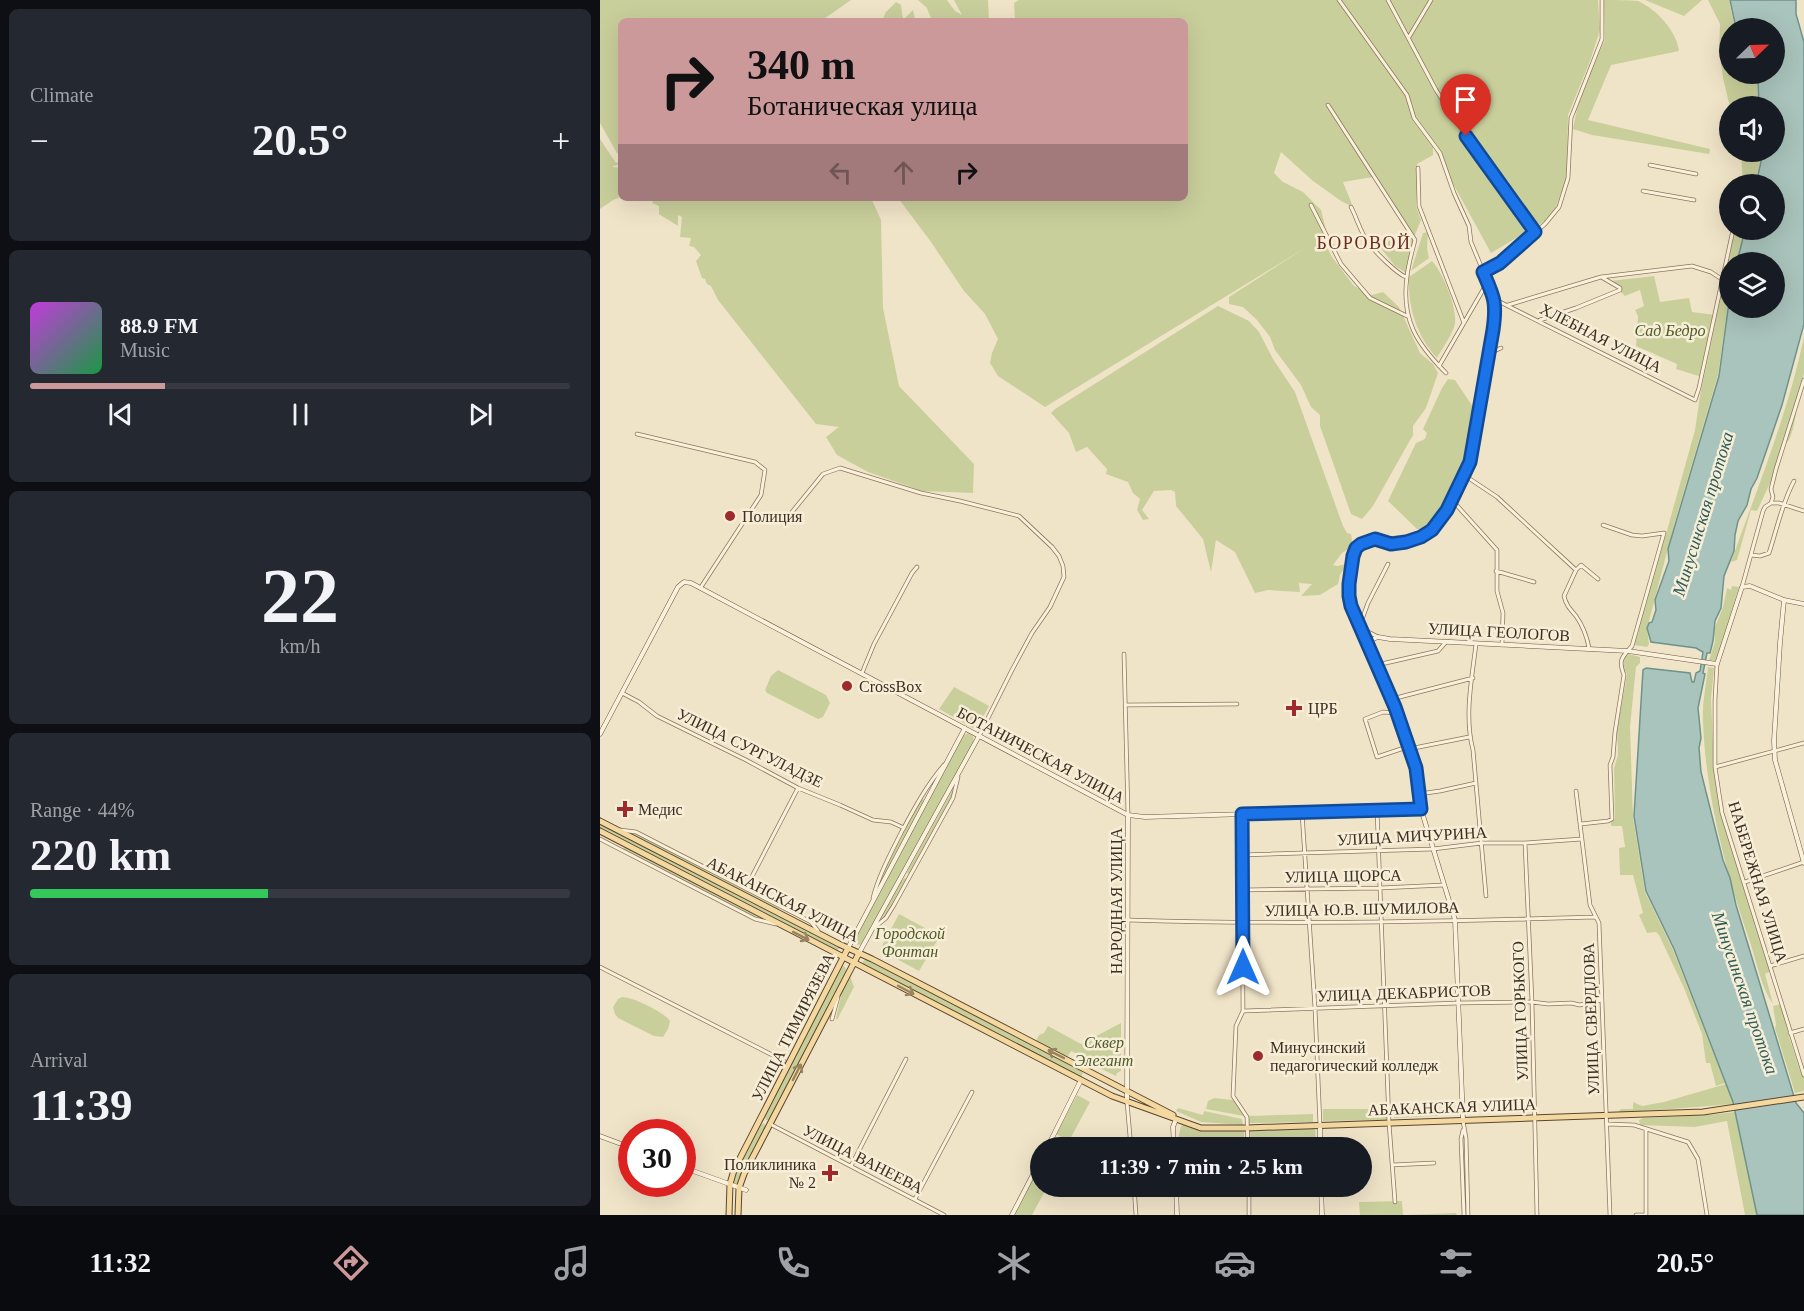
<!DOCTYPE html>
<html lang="en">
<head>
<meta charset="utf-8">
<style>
  body { margin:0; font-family:"Times New Roman",serif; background:#242831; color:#f1f3f6; height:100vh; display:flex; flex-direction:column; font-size:22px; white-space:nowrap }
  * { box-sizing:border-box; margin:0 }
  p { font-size:20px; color:#9ea1a6 }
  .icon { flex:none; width:33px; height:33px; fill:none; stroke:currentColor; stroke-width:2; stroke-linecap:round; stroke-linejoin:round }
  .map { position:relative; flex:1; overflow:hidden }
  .panel { display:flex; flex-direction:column; gap:9px; padding:9px; background:#0d0f14; width:600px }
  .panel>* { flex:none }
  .top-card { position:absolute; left:18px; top:18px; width:570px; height:183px; border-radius:9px; box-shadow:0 6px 24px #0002; background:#cc999b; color:#111; overflow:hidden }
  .needle { width:39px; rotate:67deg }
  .fabs { position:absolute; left:1119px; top:18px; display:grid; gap:12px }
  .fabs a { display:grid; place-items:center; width:66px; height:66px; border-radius:50%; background:#171b24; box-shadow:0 6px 24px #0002; font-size:30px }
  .speed { position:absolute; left:18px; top:1119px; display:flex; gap:12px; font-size:30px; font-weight:700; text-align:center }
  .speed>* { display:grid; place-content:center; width:78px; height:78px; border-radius:50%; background:#171b24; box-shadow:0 6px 24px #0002; line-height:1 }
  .speed .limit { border:9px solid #d22; background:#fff; color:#111 }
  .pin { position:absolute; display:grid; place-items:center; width:51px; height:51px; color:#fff; margin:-62px -26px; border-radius:50% 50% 50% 0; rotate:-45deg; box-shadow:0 0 6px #0007 }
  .pin .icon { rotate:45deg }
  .me { position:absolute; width:66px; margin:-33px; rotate:0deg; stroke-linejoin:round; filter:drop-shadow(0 0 4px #0008) }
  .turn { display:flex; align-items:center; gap:21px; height:126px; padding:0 30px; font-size:27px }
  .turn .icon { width:78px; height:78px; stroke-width:2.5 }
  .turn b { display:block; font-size:42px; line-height:51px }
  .lanes { display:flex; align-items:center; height:57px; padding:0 30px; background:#0003; justify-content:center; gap:30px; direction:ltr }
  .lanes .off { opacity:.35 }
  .big { font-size:45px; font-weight:600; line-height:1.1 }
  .panel .card { flex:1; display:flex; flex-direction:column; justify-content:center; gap:9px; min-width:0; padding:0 21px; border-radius:9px; background:#242831 }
  .panel .dial { align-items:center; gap:0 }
  .dial b { font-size:78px; line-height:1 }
  .song { display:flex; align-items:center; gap:18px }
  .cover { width:72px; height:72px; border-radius:9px; background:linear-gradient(135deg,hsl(290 70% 55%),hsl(140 70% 35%)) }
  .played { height:6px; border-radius:3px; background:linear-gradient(90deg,#cc999b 25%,#363941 25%) }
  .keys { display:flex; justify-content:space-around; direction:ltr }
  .heat { display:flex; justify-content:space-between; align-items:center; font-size:33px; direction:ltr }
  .charge { height:9px; border-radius:4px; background:linear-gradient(90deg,#34c759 44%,#363941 0) }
  .trip { position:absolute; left:430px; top:1137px; width:342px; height:60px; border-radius:30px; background:#171b24; box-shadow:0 6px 24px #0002; font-weight:600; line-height:60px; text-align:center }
  .tabs { display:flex; height:96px; justify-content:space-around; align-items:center; background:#090b0e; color:#9ea1a6 }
  .tabs .icon { width:42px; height:42px }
  .tabs .active { color:#cc999b }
  .tabs b { font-size:27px; color:#f1f3f6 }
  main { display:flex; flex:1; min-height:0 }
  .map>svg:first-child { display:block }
  .green { fill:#c9cf9b }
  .water { fill:#a9c4bc; stroke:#6f938a; stroke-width:1.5 }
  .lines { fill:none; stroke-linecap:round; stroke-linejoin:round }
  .street-casing { stroke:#8d765c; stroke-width:4.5 }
  .secondary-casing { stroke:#6f573f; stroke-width:5 }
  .primary-casing { stroke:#5b4430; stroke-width:7 }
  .street { stroke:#faf1dc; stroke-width:3 }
  .secondary { stroke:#faf1dc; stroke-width:4 }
  .primary { stroke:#f3d9a0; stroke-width:5 }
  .oneway { stroke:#988460 }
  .route-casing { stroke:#114b97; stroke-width:15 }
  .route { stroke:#1a73e8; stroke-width:10 }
  .poi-dot { fill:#9e2a2b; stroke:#f7eed8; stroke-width:2 }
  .labels { text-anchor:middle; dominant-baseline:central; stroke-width:5; stroke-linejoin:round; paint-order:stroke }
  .park-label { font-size:16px; font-style:italic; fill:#4d5a26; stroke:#f7eed8 }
  .street-label { font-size:16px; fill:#3d2e20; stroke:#f7eed8 }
  .poi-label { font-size:16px; fill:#3d2e20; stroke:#f7eed8; text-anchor:start }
  .neighbourhood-label { font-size:18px; letter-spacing:1.5px; fill:#6b2e1e; stroke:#f7eed8 }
  .water-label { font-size:18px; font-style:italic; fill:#2f5d5a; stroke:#f7eed8 }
</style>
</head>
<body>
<main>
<section class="panel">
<div class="card"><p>Climate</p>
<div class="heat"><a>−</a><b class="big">20.5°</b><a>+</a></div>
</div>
<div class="card">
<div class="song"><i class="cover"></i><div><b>88.9 FM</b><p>Music</p></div></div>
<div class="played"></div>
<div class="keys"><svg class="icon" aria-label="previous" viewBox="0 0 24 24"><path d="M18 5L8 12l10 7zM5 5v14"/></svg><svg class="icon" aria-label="pause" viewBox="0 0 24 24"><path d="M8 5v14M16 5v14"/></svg><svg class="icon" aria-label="next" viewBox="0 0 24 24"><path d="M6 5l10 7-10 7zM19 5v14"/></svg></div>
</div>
<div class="card dial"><b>22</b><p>km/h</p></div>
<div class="card"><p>Range · 44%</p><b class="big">220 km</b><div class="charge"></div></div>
<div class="card"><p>Arrival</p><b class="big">11:39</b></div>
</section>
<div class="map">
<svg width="1204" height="1215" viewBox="0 0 1204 1215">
  <rect width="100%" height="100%" fill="#f0e4c8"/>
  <path class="green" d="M0,0H251L221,21H21V154L17,153L0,123Z
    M318,0H347L355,11L362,15L354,0H388L389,21H332L327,8Z
    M419,0H998L1000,30L990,61L968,115L967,178L952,217L891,253L833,147V155L817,164L816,206L821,220L814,237L803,223L792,201L773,177L743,182L753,207L741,201L713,181L681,152L674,173L683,182L703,192L721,210L727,234L722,237L732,257L754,286L772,295L783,292L799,307L820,353L833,364L838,373L826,408L813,426V435L773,506L762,519L751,514L720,426V415L711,407L701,385L675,350L670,337L657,320L643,307L629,304V297L705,248L445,407L398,376L390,363L392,353L398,339L385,314L364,291L331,242L298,198H585V21H415L414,3Z
    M1004,0C1014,0 1029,0 1038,1C1056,9 1077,31 1079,51L1011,65L988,120L1110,149L1109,154L992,135L973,129L977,109L992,67L1005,40Z
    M1045,0H1102L1084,16Z
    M1108,0H1129L1135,28H1130V74H1153L1157,82L1158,106L1130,107L1123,78L1119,50L1120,24Z
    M296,2L301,5L303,20L313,10L315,19L322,21H282L286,12Z
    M0,139L16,163L18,162V165L13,166V167L21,168V197L13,200L0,209Z
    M1141,152H1161V157L1155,184H1143Z
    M55,198H271L281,220L283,308L299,386L374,464L373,493L322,491L268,472L237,455L226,437L239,427L216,424L118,300L111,286L107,284L105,279L102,278L96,261L101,255L94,247L89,246L91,238L80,237L82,217L78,215V226L59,214V206L52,203Z
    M1135,230H1145L1137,262H1130L1129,298L1118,375L1074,525L1047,629L1049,644L1047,647L1034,645L1039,629L1041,616L1066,534L1095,430L1100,396Z
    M828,232L827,248L829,258L811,271L823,233Z
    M805,233L816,243L806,273L795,266L779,246Z
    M832,261C843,273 857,307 855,323C854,332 842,349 837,358C816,335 808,307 809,277Z
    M1054,276L1060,302L1089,298L1092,312L1115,315L1102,377L1076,369L1077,364L1036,346L1038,316L1035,310L1044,306L1040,290L1025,296L1010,281Z
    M618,306L649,321L659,332L673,359L695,392L743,526L747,533L751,534L753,546L742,553L733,565L737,566L747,564L740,575L738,584L720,595L701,596L712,584L699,583L700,592L668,590L655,593L635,552L616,540L611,572L603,539L576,506L575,492L571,490L554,491L542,510L549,519L543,520L537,510L540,499L533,493L528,482L506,474L507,469L487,447L476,452L469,433L451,413L455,409Z
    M1204,337V373L1193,429L1189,440L1184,445L1178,466L1157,511L1151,510L1137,560L1131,562C1157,489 1188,413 1204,337Z
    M848,379L855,380L875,410L870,460L838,519L824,529H817L788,501L816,443L825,439L827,433L823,429L842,388Z
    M1132,586L1139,587L1116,661L1109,660L1115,642L1114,630L1123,607L1127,588L1131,590Z
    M1028,654L1040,657V663L1036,667L1030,727L1033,817L1045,892L1073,950L1125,1083L1116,1086L1110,1063H1106L1102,1034L1084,988L1059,935L1056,932L1047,933L1039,915L1043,913L1033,875H1020L1019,848L1025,847L1022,826H1011V822L1015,819L1014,768L1018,755L1017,730L1027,674L1024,668V659Z
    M1108,667L1114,668L1111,699L1114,768L1121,813L1171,971L1165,974L1173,1004C1162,989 1157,964 1151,945C1126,873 1106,798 1103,722C1102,704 1106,685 1108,667Z
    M178,670L226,695L230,703L223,717L218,719L167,693L165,690L171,676Z
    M354,687L389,706L380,723L373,728L339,709Z
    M368,733L373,736L374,742L263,941L260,945L255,944L254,941L363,736Z
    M357,782L355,793L287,915L278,923L300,883L304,878L306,879L309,874L307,873L309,868Z
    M322,799L324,800L323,805L276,894L279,879Z
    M0,823L239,946L240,948L236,951L0,829Z
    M25,832L35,833L179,908L178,910L172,908Z
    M24,847H28L170,921L153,917L23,849Z
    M299,914L340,936L319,971L280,950Z
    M266,959L483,1071L482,1077H480L263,965V961Z
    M244,966L247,971L170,1120H166L165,1117L172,1101L240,967Z
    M250,976L254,987L237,1020L236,1018L242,992Z
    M22,997C33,997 64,1012 70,1021L68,1029L63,1037L54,1036L18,1018L15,1014L13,1007L18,999Z
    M1181,1004L1190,1040L1200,1070L1204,1076V1091L1195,1093L1175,1028L1176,1025L1173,1006Z
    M521,1023V1071L517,1073L516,1076C509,1073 502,1069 496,1066C487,1063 484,1067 475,1060L481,1056L471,1051L468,1056L462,1055L436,1041L439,1035L444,1033L448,1026L481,1044Z
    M1126,1084L1134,1104L1021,1113L1019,1111L1021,1109H1033V1102L1042,1106L1064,1102Z
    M477,1095L490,1102L469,1141L456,1134Z
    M614,1098L633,1100L644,1116L606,1109L608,1101Z
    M837,1107L838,1116L794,1118L793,1109Z
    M578,1108L603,1115L604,1111L642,1119L643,1125L601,1122L576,1111Z
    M723,1109H787V1120L723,1121Z
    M1135,1112L1157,1215H1145L1127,1121L1095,1127L1040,1125L1039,1120L1043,1118L1108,1115Z
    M713,1114V1122L649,1123V1116Z
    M164,1123L166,1128L138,1184L134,1185L133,1183L138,1169L161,1125Z
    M585,1124L602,1130L644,1131V1147H631V1146L596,1147V1140L578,1139L581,1126Z
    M715,1127L716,1143L651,1147L650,1131Z
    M441,1163V1186L447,1187L432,1215H414Z
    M802,1201L803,1215L856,1213L857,1215H760L759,1202Z"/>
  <path class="water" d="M1130,0H1196V14L1204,42V324L1182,405L1157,478L1151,489L1147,505L1138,521L1135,535L1134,551L1124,576L1121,608L1115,621L1113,641L1110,653H1107L1103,673L1105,674L1098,708L1101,738L1099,748L1101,772L1123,860L1130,878L1136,905L1196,1103L1204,1113V1215H1157L1133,1102L1074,949L1046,891L1034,816L1043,670L1046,668L1090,673L1092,682H1094L1096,673L1100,671L1103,652L1096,648L1051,642L1047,628L1049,623L1052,622L1056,610L1055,600L1069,561L1068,549L1119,376L1129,302L1130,308H1174V262H1137L1145,230H1174V184H1156L1162,157V152H1174V106H1159L1158,82L1154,74H1174V28H1136Z"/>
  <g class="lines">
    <g class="street-casing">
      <path id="street" d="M739,0L807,95L814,118L840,153L854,193L869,226L871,242L895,300L896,312L870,462L847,510L832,530L821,537L806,542L791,544L775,539L769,541L761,544L756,548L753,556L749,596L751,606L768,646
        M788,0L836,90L866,136L935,232
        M809,37L831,0
        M728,105L815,240C812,252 808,265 807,277C801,320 817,344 846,373
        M1050,165L1096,174
        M818,168L819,206L864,323
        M1043,191L1094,200
        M711,205L741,264L770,298L807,316
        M751,207C757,218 760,232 768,242C774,251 797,274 806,277
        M883,272L900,263L945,224L959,207L968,178L971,118L1002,39V0
        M896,300L1095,400L1099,388L1133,230
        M908,305L1001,277L1092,266L1111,272L1123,280
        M940,320L976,308L1020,290V288L1003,278
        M890,353L901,348
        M839,366L887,283
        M37,434L155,462L165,470L161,495L101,587
        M864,475L897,497L976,570L981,565L998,579
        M852,500L897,550V591L903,613L902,645
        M1171,503L1173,497L1171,489L1176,469L1204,380
        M1171,503H1179L1204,511
        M192,512L223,474L240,468L321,493L360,501L419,516L452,547L459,556L463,566L464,577L450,607L432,633L412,670L379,736
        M1151,555L1160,556L1169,553C1177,529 1182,503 1194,481
        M976,570L964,596C966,605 970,609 976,616C983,626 987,637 989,648
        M896,571L934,582
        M1142,587L1163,511L1165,507L1171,503
        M760,625L768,603L788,564
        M761,628L778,637
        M876,644C872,678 864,716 873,750L886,896
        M524,654L528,815
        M1117,664L1115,700V767L1122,813L1204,1075
        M777,665L838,651L846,642
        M262,673L274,644L312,573L317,567
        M22,693L39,702L57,716L146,760L198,788L240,805L273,820L291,822L304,828
        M792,699L873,678
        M525,705L637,704
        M797,713L783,712L765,719L777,757L804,748L809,749L869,737
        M1115,767L1204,743
        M976,791L990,905L999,923L1010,1215
        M819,794L840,791L876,783
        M777,810L789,1123L795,1202
        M702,813L715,1008L720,1125
        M642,815L643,1011L636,1026L633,1096L647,1117L648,1148
        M981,824L1008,821L1012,819L1010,765L1013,757L1015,732L1024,675C1018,660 1022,657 1032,646L1064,533L1042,536L1032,535L1003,525
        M20,830L36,832L211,922L218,931
        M0,839L155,919L176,924
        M925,843L932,1002L937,1215
        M642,855L833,849L882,843H925L982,839
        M1145,882L1204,862
        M146,888L198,788
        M643,890L780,888L844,885
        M273,898C279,875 290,855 301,833C314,809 326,786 344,765
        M528,920C684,925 840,922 996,917
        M275,927L286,918L294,905L353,798L358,777
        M1170,966L1204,956
        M0,967L184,1061
        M643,1011L858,1003L932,1002L948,1004L971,1003L980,1005L1001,1000
        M232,1019L238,997
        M1190,1033L1204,1029
        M527,1102L531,1148
        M863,1121L866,1138L868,1215
        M170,1124L344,1215
        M1008,1124L1034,1125L1088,1142L1098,1159L1107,1215
        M863,1130L861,1139L864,1215
        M792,1165L834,1163
        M251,1166L306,1059
        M534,1186L536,1215
        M649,1186V1215
        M315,1199L372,1092
        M1036,1215H1046
        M1046,1215V1129"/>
    </g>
    <g class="secondary-casing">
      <path id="secondary" d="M1184,600L1180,643L1174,741L1175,760L1204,863
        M0,734L78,587L84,582L91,583L528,815L545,817L821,809
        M248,948L365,728
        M259,953L379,736
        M527,1102L528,815
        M863,1120L855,920L821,809L816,768L795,707L768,647L771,640L778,637L790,639L1028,651L1117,664L1142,587L1150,586L1184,600L1204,604
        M720,1125V1148
        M0,1136L32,1148
        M447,1148L481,1080
        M574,1148L573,1127L576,1119
        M82,1167L146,1190
        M576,1186L577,1215
        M721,1186L722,1215
        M412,1215L441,1159"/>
    </g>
    <g class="primary-casing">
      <path id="primary" d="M0,821L239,944L272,959L573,1115
        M0,831L512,1096L601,1128H647L1103,1112L1204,1097
        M129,1215L130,1184L134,1170L248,948
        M138,1215L139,1188L144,1174L259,953"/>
    </g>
    <use href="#street" class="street"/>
    <use href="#secondary" class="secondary"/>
    <use href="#primary" class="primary"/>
  </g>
  <defs><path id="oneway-shaft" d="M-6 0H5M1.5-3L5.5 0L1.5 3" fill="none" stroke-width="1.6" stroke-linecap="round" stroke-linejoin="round" transform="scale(1.5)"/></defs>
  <g class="oneway">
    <use href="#oneway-shaft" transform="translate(201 936) rotate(27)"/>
    <use href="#oneway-shaft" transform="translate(306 990) rotate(28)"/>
    <use href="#oneway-shaft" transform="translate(456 1054) rotate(-153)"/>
    <use href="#oneway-shaft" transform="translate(197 1072) rotate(-63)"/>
  </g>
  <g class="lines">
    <g class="route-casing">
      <path id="route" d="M643,967L642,814L821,809L816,768L795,707L751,606L749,596V584L753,556L756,548L761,544L775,539L791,544L806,542L821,537L832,530L847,510L870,462L893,330C897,302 894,297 883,272L900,263L935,232L866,136"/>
    </g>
    <use href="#route" class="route"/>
  </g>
  <g class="poi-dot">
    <circle cx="130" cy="516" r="6"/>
    <circle cx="247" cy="686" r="6"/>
    <path d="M691 699h6v6h6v6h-6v6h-6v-6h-6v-6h6z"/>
    <path d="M22 800h6v6h6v6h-6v6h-6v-6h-6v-6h6z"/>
    <circle cx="658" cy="1056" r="6"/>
    <path d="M227 1164h6v6h6v6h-6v6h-6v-6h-6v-6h6z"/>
  </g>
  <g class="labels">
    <g class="park-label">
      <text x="1070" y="330">Сад Бедро</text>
      <text x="310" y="933">Городской<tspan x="310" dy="18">Фонтан</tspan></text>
      <text x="504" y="1042">Сквер<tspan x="504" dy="18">Элегант</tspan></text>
    </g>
    <g class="street-label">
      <text transform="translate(1001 338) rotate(27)">ХЛЕБНАЯ УЛИЦА</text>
      <text transform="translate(899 632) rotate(3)">УЛИЦА ГЕОЛОГОВ</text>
      <text transform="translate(150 748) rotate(26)">УЛИЦА СУРГУЛАДЗЕ</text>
      <text transform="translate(441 755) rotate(28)">БОТАНИЧЕСКАЯ УЛИЦА</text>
      <text transform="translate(812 836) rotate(-3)">УЛИЦА МИЧУРИНА</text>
      <text transform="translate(743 876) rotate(-1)">УЛИЦА ЩОРСА</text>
      <text transform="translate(1158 882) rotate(73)">НАБЕРЕЖНАЯ УЛИЦА</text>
      <text transform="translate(183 899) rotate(27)">АБАКАНСКАЯ УЛИЦА</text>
      <text transform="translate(516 901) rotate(-90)">НАРОДНАЯ УЛИЦА</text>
      <text transform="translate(762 909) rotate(-1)">УЛИЦА Ю.В. ШУМИЛОВА</text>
      <text transform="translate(804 993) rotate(-2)">УЛИЦА ДЕКАБРИСТОВ</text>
      <text transform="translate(920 1011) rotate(-92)">УЛИЦА ГОРЬКОГО</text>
      <text transform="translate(991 1019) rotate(-92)">УЛИЦА СВЕРДЛОВА</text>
      <text transform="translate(193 1027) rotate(-63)">УЛИЦА ТИМИРЯЗЕВА</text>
      <text transform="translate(852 1107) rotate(-2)">АБАКАНСКАЯ УЛИЦА</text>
      <text transform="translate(263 1159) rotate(27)">УЛИЦА ВАНЕЕВА</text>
    </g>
    <g class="poi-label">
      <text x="142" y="516">Полиция</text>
      <text x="259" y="686">CrossBox</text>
      <text x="708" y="708">ЦРБ</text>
      <text x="38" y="809">Медис</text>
      <text x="670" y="1047">Минусинский<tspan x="670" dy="18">педагогический колледж</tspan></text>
      <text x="216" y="1164" text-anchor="end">Поликлиника<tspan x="216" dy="18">№ 2</tspan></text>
    </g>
    <g class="neighbourhood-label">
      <text x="764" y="243">БОРОВОЙ</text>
    </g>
    <g class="water-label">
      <text transform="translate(1103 514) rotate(-73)">Минусинская протока</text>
      <text transform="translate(1145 993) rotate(71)">Минусинская протока</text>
    </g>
  </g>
</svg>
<div class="fabs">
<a><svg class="needle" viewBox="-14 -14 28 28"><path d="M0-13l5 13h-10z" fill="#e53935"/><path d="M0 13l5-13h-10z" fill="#9ea1a6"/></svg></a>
<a><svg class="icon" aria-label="sound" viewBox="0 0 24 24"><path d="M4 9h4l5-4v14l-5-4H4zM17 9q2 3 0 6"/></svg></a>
<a><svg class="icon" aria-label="search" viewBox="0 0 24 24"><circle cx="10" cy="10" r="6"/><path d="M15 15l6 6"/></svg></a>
<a><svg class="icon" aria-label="layers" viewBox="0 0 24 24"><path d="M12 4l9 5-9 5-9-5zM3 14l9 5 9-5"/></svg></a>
</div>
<div class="speed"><div class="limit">30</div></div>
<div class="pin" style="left:866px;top:136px;background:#d93025"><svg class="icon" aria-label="arrive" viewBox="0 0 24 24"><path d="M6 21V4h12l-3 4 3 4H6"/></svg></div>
<svg class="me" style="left:643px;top:967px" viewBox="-20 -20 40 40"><path d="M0-17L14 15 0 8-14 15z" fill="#1a73e8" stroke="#fff" stroke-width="4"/></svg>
<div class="trip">11:39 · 7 min · 2.5 km</div>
<div class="top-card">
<div class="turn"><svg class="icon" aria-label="right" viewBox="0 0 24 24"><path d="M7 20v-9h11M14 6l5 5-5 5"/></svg><div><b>340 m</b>Ботаническая улица</div></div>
<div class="lanes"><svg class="icon off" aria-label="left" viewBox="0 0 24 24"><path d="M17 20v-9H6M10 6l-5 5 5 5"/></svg><svg class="icon off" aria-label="ahead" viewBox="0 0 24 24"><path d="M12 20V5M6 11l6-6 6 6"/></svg><svg class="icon" aria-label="right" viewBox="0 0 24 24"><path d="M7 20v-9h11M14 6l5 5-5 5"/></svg></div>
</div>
</div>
</main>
<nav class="tabs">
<b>11:32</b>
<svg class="icon active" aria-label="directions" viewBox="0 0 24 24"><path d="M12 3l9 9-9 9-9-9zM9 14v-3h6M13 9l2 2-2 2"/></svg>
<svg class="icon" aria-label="music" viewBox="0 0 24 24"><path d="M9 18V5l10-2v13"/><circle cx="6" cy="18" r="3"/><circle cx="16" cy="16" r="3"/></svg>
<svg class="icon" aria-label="phone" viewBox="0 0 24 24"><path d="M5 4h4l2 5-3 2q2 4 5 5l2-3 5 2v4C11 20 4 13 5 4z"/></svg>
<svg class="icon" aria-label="climate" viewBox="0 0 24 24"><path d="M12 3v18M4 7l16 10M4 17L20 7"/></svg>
<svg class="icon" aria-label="car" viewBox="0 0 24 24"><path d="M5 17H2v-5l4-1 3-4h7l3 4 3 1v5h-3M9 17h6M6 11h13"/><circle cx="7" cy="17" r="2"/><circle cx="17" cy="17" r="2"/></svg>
<svg class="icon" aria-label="filters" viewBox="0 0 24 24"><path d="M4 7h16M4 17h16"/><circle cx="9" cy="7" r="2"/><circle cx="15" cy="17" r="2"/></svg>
<b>20.5°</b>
</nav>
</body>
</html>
